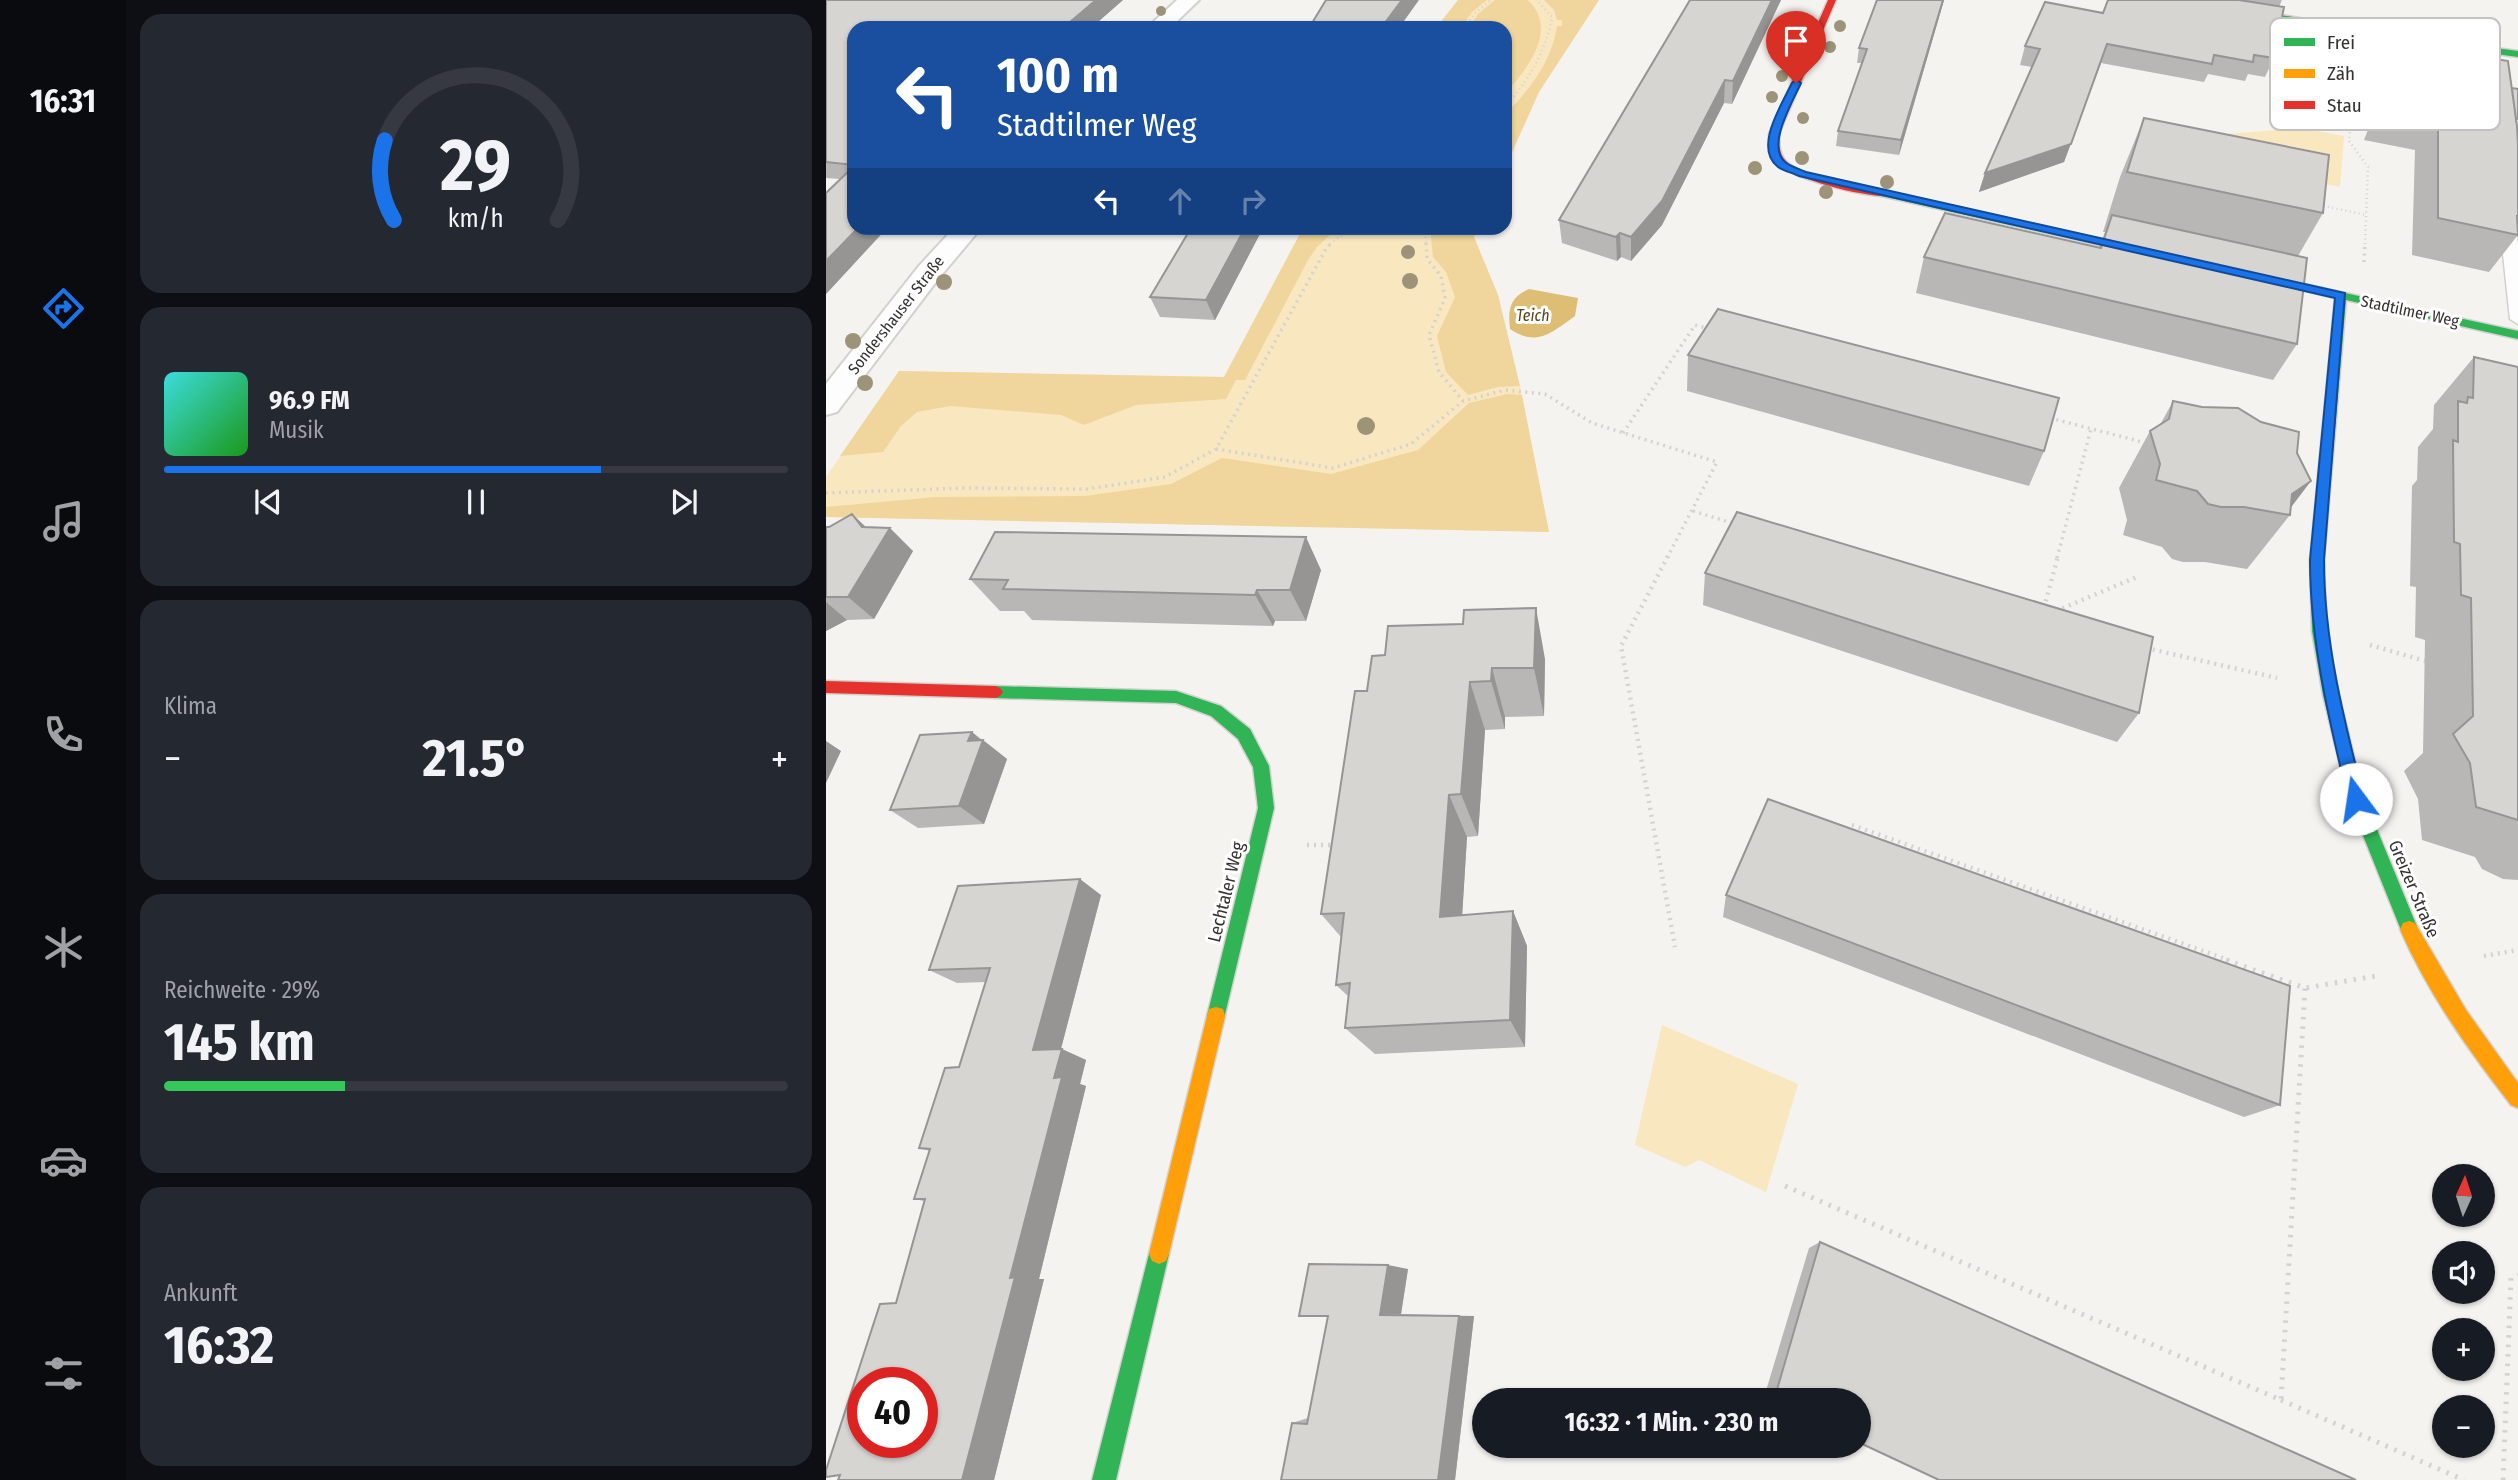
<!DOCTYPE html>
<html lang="de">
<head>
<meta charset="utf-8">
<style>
  body { margin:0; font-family:"Fira Sans Condensed",sans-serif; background:#242831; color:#f1f3f6; height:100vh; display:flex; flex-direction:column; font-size:26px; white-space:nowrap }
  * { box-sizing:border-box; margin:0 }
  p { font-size:23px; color:#9ea1a6 }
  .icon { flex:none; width:38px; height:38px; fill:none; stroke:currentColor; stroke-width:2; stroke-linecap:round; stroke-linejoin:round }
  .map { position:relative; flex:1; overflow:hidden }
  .sheet { display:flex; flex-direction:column; gap:14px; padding:14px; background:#0d0f14; width:700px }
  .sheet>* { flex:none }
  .top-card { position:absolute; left:21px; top:21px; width:665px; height:214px; border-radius:21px; box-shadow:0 2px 5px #0004; background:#1a4fa0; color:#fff; overflow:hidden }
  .needle { width:46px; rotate:3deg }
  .fabs { position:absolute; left:1606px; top:1164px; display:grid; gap:14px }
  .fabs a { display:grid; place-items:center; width:63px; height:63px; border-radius:50%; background:#171b24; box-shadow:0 2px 5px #0004; font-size:35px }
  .speed { position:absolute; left:21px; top:1367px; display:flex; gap:14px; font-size:35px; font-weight:700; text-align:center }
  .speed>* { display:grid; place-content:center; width:91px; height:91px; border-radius:50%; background:#171b24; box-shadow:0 2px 5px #0004; line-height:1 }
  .speed .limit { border:10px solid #d22; background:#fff; color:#111 }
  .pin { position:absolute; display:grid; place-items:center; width:60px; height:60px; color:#fff; margin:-72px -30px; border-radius:50% 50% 50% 0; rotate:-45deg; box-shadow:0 0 7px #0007 }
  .pin .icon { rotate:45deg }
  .me { position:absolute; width:77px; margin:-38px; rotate:346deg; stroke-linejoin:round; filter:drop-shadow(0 0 5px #0008) }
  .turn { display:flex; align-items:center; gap:24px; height:147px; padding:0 35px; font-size:32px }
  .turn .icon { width:91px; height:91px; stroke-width:2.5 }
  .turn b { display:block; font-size:49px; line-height:60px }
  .lanes { display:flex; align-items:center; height:66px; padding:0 35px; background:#0003; justify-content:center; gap:35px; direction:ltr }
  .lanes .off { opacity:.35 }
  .big { font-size:52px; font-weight:700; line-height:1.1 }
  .sheet .widget { flex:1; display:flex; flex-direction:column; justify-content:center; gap:10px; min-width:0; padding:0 24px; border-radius:21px; background:#242831 }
  .sheet .dial { align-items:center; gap:0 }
  .dial svg { height:182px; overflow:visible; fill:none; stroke:#363941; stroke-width:7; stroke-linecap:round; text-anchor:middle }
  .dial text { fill:#f1f3f6; stroke:none }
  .song { display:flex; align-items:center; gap:21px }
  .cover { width:84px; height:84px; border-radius:10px; background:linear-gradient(135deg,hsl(180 70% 55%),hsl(120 70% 35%)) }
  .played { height:7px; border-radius:4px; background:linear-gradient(90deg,#1a73e8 70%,#363941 70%) }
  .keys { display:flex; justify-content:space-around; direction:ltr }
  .heat { display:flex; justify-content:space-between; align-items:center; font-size:38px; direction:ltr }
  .charge { height:10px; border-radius:5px; background:linear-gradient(90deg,#34c759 29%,#363941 0) }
  .trip { position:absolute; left:646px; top:1388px; width:399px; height:70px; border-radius:35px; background:#171b24; box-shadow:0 2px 5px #0004; font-weight:700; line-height:70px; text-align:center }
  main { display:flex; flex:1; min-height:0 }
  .tabs { display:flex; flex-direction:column; width:126px; justify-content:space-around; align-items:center; background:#090b0e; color:#9ea1a6 }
  .tabs .icon { width:49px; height:49px }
  .tabs .current { color:#1a73e8 }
  .tabs b { font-size:32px; color:#f1f3f6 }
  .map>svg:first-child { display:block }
  .green { fill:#f9e7c0 }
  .forest { fill:#f0d69c }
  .water { fill:#ddbe74 }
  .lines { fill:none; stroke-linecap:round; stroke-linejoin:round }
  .lane-casing { stroke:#d2d1ce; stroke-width:3 }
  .street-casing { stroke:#d2d1ce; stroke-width:4 }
  .fast-casing { stroke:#d2d1ce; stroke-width:3 }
  .slow-casing { stroke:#d2d1ce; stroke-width:3 }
  .jam-casing { stroke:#d2d1ce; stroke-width:3 }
  .path-far3 { stroke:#d4d3d1; stroke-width:2.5; stroke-dasharray:1 3.5; stroke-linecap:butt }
  .path-far2 { stroke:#d4d3d1; stroke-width:3.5; stroke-dasharray:2 4.5; stroke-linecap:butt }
  .path-far1 { stroke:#d4d3d1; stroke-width:4.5; stroke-dasharray:2 5; stroke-linecap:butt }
  .path { stroke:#d4d3d1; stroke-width:5; stroke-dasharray:2.5 7; stroke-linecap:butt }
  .lane { fill:#fefdfd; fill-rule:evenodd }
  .street { fill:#fefdfd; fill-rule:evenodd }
  .fast { fill:#30b455; fill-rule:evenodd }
  .slow { fill:#ff9f0a; fill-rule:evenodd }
  .jam { fill:#e5322d; fill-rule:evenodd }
  .tree { fill:#9d9379 }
  .wall { fill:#b9b7b5 }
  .shaded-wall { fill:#969593 }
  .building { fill:#d7d5d2; stroke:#969593; stroke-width:2; fill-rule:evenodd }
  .route { fill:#1a73e8; stroke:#114b97; stroke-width:2 }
  .labels { text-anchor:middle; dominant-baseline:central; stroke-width:6; stroke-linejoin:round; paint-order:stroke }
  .far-street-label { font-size:16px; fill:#343230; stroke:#fff }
  .far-water-label { font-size:16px; font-style:italic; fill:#57451b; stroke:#fff }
  .street-label { font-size:18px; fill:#343230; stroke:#fff }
  .key { fill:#fff; stroke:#c2c2c1; stroke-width:2 }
  .key-label { font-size:19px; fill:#343230 }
</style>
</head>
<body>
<main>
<nav class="tabs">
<b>16:31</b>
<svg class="icon current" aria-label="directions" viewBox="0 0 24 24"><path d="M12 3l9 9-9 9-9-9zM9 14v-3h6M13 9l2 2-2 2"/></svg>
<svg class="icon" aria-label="music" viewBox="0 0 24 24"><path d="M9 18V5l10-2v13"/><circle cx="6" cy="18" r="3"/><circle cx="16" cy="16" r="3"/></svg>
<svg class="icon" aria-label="phone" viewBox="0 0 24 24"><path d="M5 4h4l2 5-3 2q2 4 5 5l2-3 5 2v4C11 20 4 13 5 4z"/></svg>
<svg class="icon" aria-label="climate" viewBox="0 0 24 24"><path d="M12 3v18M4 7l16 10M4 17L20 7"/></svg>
<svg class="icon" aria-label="car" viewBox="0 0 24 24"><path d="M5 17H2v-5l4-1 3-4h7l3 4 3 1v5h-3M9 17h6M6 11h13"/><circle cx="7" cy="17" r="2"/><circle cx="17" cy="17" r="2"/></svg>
<svg class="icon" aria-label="filters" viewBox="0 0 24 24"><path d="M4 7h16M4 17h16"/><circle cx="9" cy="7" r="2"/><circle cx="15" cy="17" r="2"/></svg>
</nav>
<section class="sheet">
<div class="widget dial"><svg viewBox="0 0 100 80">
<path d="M14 69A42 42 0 1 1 86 69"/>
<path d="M14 69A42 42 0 0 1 10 34" stroke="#1a73e8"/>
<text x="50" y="56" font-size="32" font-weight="700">29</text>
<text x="50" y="72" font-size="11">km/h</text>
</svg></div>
<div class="widget">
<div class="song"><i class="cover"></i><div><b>96.9 FM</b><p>Musik</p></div></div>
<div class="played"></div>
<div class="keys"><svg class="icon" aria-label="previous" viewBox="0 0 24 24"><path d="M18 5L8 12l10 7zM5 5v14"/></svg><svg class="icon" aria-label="pause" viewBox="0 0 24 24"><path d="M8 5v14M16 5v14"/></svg><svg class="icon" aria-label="next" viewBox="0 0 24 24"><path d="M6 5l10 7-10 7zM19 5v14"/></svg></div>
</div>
<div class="widget"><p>Klima</p>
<div class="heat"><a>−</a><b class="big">21.5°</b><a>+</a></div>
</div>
<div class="widget"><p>Reichweite · 29%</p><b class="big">145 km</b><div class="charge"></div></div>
<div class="widget"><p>Ankunft</p><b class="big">16:32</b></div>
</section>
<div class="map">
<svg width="1692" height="1480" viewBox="0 0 1692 1480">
  <rect width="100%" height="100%" fill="#f5f3ef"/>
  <path class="green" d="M632,0H773L713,92L679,168V28H610Z
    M1475,128L1518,136L1514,187L1395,163L1400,134Z
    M477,228H652L648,237L672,295L694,386L723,532L0,517V477L73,371L398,377Z
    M836,1025L972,1084L940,1192L873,1160L859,1167L809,1145Z"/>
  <path class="forest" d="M632,0H661L646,12L635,28H610Z
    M669,0H702C733,30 701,69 679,94V28H643L652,14Z
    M718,0H773L713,92L679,168V114C704,90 726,61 731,26H736V20H731L728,10Z
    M477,228H511L491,247L482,260L419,380H410L400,399L310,405L258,425L235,415L124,406L91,412L75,426L57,452L14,456L73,371L398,377Z
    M604,228H652L648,237L672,295L694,386L672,387L642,395L620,372L611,336L629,297L620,272L607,257Z
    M681,394L696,395L723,532L0,517V507L110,497L259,496L345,484L396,458L505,474L592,450L643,403Z"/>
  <path class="water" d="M703,289L752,298L749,316C725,333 711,347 684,329C682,309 683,298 703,289Z"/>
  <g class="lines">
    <g class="lane-casing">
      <path id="lane" d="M1681,212L1689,217L1692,246V324L1684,319L1673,217Z"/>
    </g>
    <g class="street-casing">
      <path id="street" d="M351,0H373L344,28H321Z
        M128,228H155L113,278L11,412L0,415V384L93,266Z"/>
    </g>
    <g class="fast-casing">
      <path id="fast" d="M1346,0H1365L1581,36L1692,51V57L1581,42Z
        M1059,191L1324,250L1329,253L1324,256L1055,196V192Z
        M1428,273L1692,331V339L1520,300L1498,560L1500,631L1513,695L1538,798L1592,929L1589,935L1583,937L1577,935L1522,798L1497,695L1486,631L1484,560L1509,298L1424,278V274Z
        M169,686L350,691L395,706L424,729L443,766L448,808L397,1023L390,1025L383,1023L381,1016L432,808L427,767L412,739L385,716L350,703L169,698L164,696L161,692L164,688Z
        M333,1244L340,1247L343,1254L290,1480H266L323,1254L326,1247Z"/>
    </g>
    <g class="slow-casing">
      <path id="slow" d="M1583,921L1589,923L1640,1010L1692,1083V1108L1685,1105C1643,1051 1601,992 1574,929L1577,923Z
        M390,1007L397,1009L399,1016L343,1254L340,1261L333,1264L326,1261L323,1254L381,1016L383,1009Z"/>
    </g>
    <g class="jam-casing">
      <path id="jam" d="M1002,0H1010L953,134C953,143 953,153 959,160C978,181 1035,185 1063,192V196C1041,198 961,178 949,161C943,153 943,143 943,134Z
        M0,681L169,686L174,688L177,692L174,696L169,698L0,693Z"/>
    </g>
    <path class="path-far3" d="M639,28L648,14L665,0
      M679,107C703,79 719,54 726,17L711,0
      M1524,126L1475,113L1454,99L1462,91L1500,90L1511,82L1528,80
      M1493,205L1540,215
      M599,228L600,244
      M504,244L525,228
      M1539,244L1542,167L1523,141L1528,80L1542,71"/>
    <path class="path-far2" d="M600,243L601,259L615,276L619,298L603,335L613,372L637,401
      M1538,262L1539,243
      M1224,418L1320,443
      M797,433L869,325L884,329
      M390,449L507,468L585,444L637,401L679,390L719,394L766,423L891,462L841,558
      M0,493L138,488L261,489L339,477L390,449L501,247L506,243
      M867,511L909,524
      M1231,558L1265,429"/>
    <path class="path-far1" d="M842,556L795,646L849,947
      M1218,608L1232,556
      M1230,611L1313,576
      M1544,645L1603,662
      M1320,648L1451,678
      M1026,825L1405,961
      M481,845H511
      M1658,956L1692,950"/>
    <path class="path" d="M1400,960L1479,988L1550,976
      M959,1186L1455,1400L1479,988
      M1455,1400L1638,1480
      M1677,1480L1685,1278L1692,1275"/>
    <use href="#lane" class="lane"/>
    <use href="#street" class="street"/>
    <use href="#fast" class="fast"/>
    <use href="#slow" class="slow"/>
    <use href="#jam" class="jam"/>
  </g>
  <g class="tree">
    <circle cx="335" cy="11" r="5"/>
    <circle cx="1014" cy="26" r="6"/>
    <circle cx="977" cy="27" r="6"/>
    <circle cx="1004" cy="47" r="6"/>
    <circle cx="965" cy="55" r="6"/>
    <circle cx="956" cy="76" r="6"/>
    <circle cx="946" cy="97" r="6"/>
    <circle cx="977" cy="118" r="6"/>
    <circle cx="976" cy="158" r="7"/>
    <circle cx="929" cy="168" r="7"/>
    <circle cx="1061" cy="182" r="7"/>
    <circle cx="1000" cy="192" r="7"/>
    <circle cx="582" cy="252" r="7"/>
    <circle cx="584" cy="281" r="8"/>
    <circle cx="118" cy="282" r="8"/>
    <circle cx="27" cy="341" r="8"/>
    <circle cx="39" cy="383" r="8"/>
    <circle cx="540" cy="426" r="9"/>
  </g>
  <path class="wall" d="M0,0H297L265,28H28V228H61L0,294L14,179L0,178Z
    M864,0H955L906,104L898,103L836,225L805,261L795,257L791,261L736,243L733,220Z
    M1051,0H1118L1073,155L1010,146L1012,131L1036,63H1031L1033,48Z
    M1282,0H1456L1453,7L1448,58L1439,77L1422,74L1419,81L1382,74L1378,82L1275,63L1238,162L1153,192L1159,173L1206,67L1194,65L1199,46L1277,13Z
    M1582,44L1690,122L1692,146V235L1663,272L1586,255L1589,150L1538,140L1562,79Z
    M1318,118L1497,213L1472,256L1471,344L1447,380L1090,293L1098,257L1273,247L1279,232H1277L1294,177Z
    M365,228H437L389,320L334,317L324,297Z
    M862,355L1218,451L1203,486L861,391Z
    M1648,357L1692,367V880L1677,879L1656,869L1649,857L1596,840L1592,799L1578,771L1597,753L1599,640L1589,637L1590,587L1584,586L1586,486L1591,480L1592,447L1607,429L1608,405Z
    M1347,401L1465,507L1464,515L1421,569L1379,562H1357L1346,559L1336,547L1297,535L1301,520L1293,488L1324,431L1334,425Z
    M26,514L40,527L87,551L48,619L21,620L0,631V527H3Z
    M495,570L480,621H449L447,626L206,620L198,611H174L144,579Z
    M879,573L1313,713L1291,742L877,605Z
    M719,659L718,716L679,717V729L659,730L652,836L641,837L636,915L687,911L701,946L699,1047L549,1054L519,1028L523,997L510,985L515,937L495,914L541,691Z
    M146,732L181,759L158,824L92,828L64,810Z
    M275,895L235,1049L260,1060L254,1084L260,1086L213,1279H218L168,1480H12L70,1303L98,1201L88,1199L104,1151L93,1148L133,1067L160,982L131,983L103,970Z
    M900,895L1454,1105L1418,1117L897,917Z
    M994,1242L1032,1400H946L939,1394L983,1248Z
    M582,1269L575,1314L648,1316L629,1480H455L466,1423L482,1418Z"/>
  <path class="shaded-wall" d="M270,0H297L265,28H237Z
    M576,0H593L573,28H555Z
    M946,0H955L906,104L907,81Z
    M1117,0H1118L1073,155L1075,140Z
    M1275,63L1238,162L1153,192L1159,173Z
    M899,80L898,103L836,225L805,261V237Z
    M32,228H61L0,294V261Z
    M419,228H437L389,320L380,300Z
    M794,233L795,257L791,261L790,237Z
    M1485,481L1460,514L1466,494Z
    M26,514L51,538L64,528L87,551L48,619L22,597L36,527Z
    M480,537L495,570L480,621L464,590Z
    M431,590L449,621L447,626L429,595Z
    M0,602L21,620L0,631Z
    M710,608L719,659L718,716L708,668Z
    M666,668L679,717V729L665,681Z
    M644,682L659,730L652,836L635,794Z
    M146,732L156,741L157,740L181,759L158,824L133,806L142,741Z
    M0,741L15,751L0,783Z
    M623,795L641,837L634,951L614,917Z
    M254,879L275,895L232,1060L207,1050Z
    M687,911L701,946L699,1047L684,1020Z
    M236,1049L260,1060L254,1084L260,1086L213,1279H218L168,1480H136L184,1278L228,1078Z
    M562,1265L582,1269L575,1314L554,1315Z
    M633,1316H648L629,1480H612Z"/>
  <path class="building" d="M0,0H270L237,28H28V165L0,162Z
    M500,0H576L555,28H483Z
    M864,0H946L907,81L899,80L836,201L805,237L794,233L790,237L733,220Z
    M1051,0H1117L1075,140L1012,131L1041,49L1033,48Z
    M1282,0H1413L1458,7L1448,58L1428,55L1427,62L1388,55L1386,64L1281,44L1245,144L1159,173L1214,49L1199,46L1219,2L1277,13Z
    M1582,44L1682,61L1691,126L1692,146V216H1691L1692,235L1612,218V114L1560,104Z
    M1686,88L1692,89V118L1690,120Z
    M1318,118L1503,155L1497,213L1301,172Z
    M28,166V228H32L0,261V193Z
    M1119,213L1275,248L1286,215L1481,258L1471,344L1098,257Z
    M365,228H419L380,300L324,297Z
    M892,309L1233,398L1218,451L862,355Z
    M1648,357L1692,367V820L1650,807L1644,763L1627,734L1647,716L1645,598L1635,595L1634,544L1628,542L1627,440L1632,442V401L1641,403L1642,397L1647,398Z
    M1347,401L1376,407L1412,408L1435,422L1473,432L1471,453L1485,481L1466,494L1464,515L1418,507H1395L1382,504L1371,491L1330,480L1334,464L1324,431L1343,419Z
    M911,512L1327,637L1313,713L879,573Z
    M26,514L36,527L64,528L22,597H0V527H3Z
    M169,532L480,537L464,590H431L429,595L177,589L182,580L144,579Z
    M710,608L708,668H666L665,681L644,682L635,794L623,795L614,917L687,911L684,1020L519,1028L524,983L510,985L518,913L495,914L529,691H541L546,656L559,655L562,626L637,624L638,610Z
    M146,732L142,741L157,740L133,806L64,810L94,735Z
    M942,799L1464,986L1454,1105L900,895Z
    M254,879L207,1050L236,1049L228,1078L236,1077L184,1278L189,1277L136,1480H12L14,1475L0,1477V1470L54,1304L70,1303L99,1199H88L104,1149L93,1148L119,1068L133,1067L164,968L103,970L132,886ZM37,1382H96V1442H37Z
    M994,1242L1530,1480H1113L1032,1442V1400H948Z
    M483,1264L562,1265L554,1315L633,1316L612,1480H455L466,1423L481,1424L502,1316H473Z"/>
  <path class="route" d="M970,80L975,83C967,101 940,146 959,162C965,167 974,169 980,172L1519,293L1498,560C1498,642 1518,720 1538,799L1536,804L1530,806L1524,804L1522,799C1503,720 1484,642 1484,560L1509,298L973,176C967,173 958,171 952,167C927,148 956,104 966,83Z"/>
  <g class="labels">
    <g class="far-street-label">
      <text transform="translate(1584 311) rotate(12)">Stadtilmer Weg</text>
      <text transform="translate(70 315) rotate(-52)">Sondershauser Straße</text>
    </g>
    <g class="far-water-label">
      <text x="707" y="315">Teich</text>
    </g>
    <g class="street-label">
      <text transform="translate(1588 889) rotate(67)">Greizer Straße</text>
      <text transform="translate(400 892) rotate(-76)">Lechtaler Weg</text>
    </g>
  </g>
  <rect x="1444" y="18" width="230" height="112" rx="10" class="key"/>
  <rect x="1458" y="38" width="31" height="8" fill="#30b455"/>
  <rect x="1458" y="69" width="31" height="9" fill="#ff9f0a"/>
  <rect x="1458" y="101" width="31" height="8" fill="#e5322d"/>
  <g class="key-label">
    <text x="1501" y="49">Frei</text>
    <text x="1501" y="80">Zäh</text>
    <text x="1501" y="112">Stau</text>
  </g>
</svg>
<div class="fabs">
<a><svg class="needle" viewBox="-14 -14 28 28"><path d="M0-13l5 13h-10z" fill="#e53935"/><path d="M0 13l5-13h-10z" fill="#9ea1a6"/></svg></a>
<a><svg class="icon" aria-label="sound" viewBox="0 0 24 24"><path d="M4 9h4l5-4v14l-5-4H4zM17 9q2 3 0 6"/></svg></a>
<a>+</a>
<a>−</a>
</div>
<div class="speed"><div class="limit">40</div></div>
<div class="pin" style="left:970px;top:83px;background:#d93025"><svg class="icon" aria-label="arrive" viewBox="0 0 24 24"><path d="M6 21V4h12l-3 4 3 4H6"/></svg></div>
<svg class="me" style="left:1530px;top:799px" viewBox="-20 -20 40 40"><circle r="19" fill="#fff"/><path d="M0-13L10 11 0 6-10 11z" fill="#1a73e8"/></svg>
<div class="trip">16:32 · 1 Min. · 230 m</div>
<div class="top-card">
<div class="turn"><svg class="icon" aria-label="left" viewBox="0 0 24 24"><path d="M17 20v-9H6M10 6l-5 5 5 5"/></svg><div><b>100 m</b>Stadtilmer Weg</div></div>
<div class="lanes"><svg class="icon" aria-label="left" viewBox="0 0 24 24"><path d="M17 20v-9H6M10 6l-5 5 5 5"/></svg><svg class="icon off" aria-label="ahead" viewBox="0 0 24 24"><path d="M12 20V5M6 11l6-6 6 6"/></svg><svg class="icon off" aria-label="right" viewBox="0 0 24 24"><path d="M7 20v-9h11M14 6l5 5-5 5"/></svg></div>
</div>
</div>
</main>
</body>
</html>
